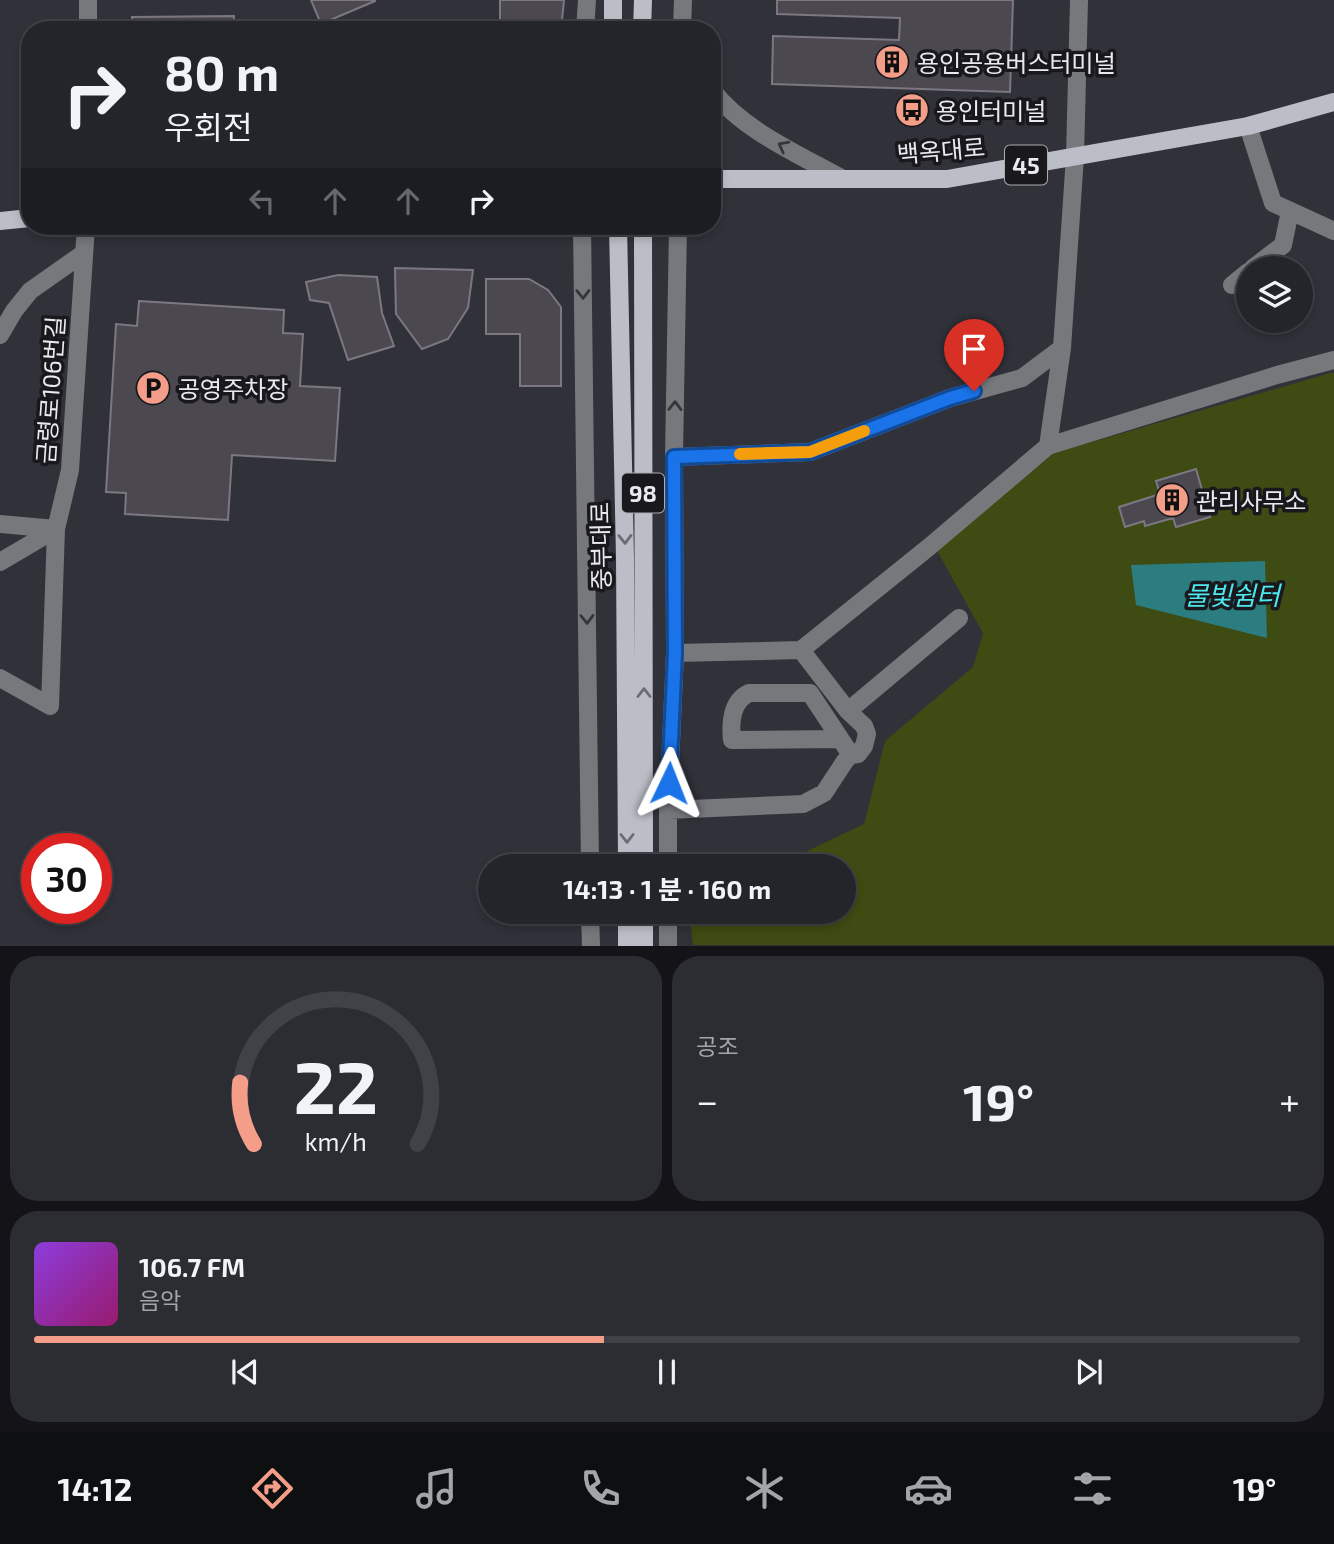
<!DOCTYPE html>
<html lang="ko">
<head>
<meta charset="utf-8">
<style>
  body { margin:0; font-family:"Exo 2","Noto Sans KR",sans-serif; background:#2c2d33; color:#f1f3f6; height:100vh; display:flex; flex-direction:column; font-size:26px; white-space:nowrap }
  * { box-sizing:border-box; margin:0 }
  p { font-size:23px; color:#a3a5a9 }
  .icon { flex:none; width:38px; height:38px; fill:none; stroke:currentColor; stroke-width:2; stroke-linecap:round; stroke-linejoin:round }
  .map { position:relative; height:946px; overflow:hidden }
  .details { display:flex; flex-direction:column; gap:10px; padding:10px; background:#141418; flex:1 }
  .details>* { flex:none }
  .guide { position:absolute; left:21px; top:21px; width:700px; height:214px; border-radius:28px; box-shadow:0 4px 10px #0003,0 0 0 2px #414247; background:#24252b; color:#f1f3f6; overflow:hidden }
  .controls { position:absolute; left:1236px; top:256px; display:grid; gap:14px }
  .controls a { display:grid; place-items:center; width:77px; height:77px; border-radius:50%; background:#24252b; box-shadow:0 4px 10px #0003,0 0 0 2px #414247; font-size:35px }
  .speed { position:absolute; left:21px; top:833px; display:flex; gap:14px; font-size:35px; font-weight:700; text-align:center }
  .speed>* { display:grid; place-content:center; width:91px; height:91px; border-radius:50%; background:#24252b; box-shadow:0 4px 10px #0003,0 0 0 2px #414247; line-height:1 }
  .speed .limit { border:10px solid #d22; background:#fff; color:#111 }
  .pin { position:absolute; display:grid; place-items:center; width:60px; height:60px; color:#fff; margin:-72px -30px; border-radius:50% 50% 50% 0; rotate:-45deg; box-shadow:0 0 7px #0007 }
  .pin .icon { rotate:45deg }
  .me { position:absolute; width:77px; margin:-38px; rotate:2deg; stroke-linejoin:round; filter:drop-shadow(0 0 5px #0008) }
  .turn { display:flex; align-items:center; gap:24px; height:147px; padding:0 28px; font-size:32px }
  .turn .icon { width:91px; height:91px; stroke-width:2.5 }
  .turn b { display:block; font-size:49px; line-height:60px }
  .lanes { display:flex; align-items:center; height:66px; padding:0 28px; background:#0003; justify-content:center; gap:35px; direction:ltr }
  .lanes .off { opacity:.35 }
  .big { font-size:52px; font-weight:700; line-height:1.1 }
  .details .card { flex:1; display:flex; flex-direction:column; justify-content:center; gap:10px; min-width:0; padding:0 24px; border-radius:28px; background:#2c2d33 }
  .details .dial { align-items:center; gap:0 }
  .dial svg { height:182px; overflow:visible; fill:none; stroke:#414247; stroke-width:7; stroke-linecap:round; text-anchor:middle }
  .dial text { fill:#f1f3f6; stroke:none }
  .song { display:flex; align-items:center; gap:21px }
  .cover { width:84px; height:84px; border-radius:10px; background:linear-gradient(135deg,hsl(270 70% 55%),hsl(320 70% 35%)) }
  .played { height:7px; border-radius:4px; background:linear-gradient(90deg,#f49e89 45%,#414247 45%) }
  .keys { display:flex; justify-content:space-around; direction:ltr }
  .heat { display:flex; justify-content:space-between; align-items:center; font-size:38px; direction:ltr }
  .details .tiles { flex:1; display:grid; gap:10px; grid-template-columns:1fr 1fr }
  .card:last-child { grid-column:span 2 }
  .trip { position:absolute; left:478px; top:854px; width:378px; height:70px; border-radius:35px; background:#24252b; box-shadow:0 4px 10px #0003,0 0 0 2px #414247; font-weight:700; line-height:70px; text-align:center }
  .tabs { display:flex; height:112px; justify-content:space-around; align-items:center; background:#0e0f11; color:#a3a5a9 }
  .tabs .icon { width:49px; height:49px }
  .tabs .selected { color:#f49e89 }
  .tabs b { font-size:32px; color:#f1f3f6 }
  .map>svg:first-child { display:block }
  .green { fill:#3e4b12 }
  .water { fill:#2b7d7f }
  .building { fill:#4b4850; stroke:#7c7882; stroke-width:2 }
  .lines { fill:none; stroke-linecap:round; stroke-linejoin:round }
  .minor { stroke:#76787c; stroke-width:18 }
  .major { stroke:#bbbec7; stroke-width:18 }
  .oneway { stroke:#35363a }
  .oneway2 { stroke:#6a6c72 }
  .route-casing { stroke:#114b97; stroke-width:18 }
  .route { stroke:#1a73e8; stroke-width:12 }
  .slow { stroke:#f59e0b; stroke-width:12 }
  .labels { text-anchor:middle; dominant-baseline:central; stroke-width:7; stroke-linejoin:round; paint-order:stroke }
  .shield { fill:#19191d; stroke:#ababb0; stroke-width:2 }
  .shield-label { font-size:23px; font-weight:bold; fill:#e9eaef }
  .poi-label { font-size:24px; fill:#e9eaef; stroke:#19191d; text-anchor:start }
  .street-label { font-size:24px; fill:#e9eaef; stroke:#19191d }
  .water-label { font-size:26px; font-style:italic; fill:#4ce8ec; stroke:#19191d }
</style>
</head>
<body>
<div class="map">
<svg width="1334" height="946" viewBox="0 0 1334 946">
  <rect width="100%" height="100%" fill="#303139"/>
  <path class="green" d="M1330,373H1334V945H693L689,912H844V866H685L683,853L799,855L864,824L885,741L973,667L983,633L936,549L1054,453Z"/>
  <path class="water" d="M1265,561L1267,638L1136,605L1131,565Z"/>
  <path class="building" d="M311,0H375V1L321,24Z
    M500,0H564L561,30H500Z
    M777,0H1013L1010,92L772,84L773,36L899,40L900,18L777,14Z
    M234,16V30H132V17Z
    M395,268L473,270L468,308L448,339L422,349L396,314Z
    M338,275L377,277L382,313L394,346L348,360L329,303L310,300L306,282Z
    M486,279H529L548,290L561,307V386H520V334H486Z
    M139,301L284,310L283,333L303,334L300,386L340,388L335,461L232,455L228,520L125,514L126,493L106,492L116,324L137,326Z
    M1196,469L1210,517L1176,527L1173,518L1145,526L1144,521L1125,527L1119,507L1160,494L1156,481Z"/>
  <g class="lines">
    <path class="minor" d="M88,30V0
      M585,30L587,0
      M682,30L683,0
      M712,90C742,130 800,155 843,179
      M1248,126L1273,203L1334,231
      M582,226L590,866
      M1253,268L1283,245L1290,211
      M1232,285L1248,272
      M0,335L14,311L30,291L84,253
      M1048,446L1062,348L1075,156L1079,0
      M674,457L810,452L950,398L1022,378L1062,348
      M0,524L56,529
      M0,562L56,529
      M801,650L848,711L864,726L867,734L864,746L858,754L851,755L810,693H749C732,701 730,722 732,740L840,739
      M675,653L801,650L929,547L1048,446L1277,375L1334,360
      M0,678L50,706L56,529L70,470L86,226
      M848,711L959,618
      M668,810L803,804L824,793L845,761L851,755
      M668,866V810L675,653L674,457L678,226
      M590,912L591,946
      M668,946V912"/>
    <path class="major" d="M613,30V0
      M642,30L643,0
      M712,179H947L1248,126L1334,102
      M0,221L30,218
      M618,226L625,558L627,866
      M643,226L644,866
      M627,946V912
      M644,946V912"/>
  </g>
  <defs><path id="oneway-chevron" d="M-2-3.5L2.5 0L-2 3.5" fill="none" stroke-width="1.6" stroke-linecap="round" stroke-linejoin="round" transform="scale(1.75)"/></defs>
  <g class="oneway">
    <use href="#oneway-chevron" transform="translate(783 146) rotate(-152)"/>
    <use href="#oneway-chevron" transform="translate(583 294) rotate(89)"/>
    <use href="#oneway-chevron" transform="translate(675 406) rotate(-89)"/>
    <use href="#oneway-chevron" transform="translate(587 619) rotate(89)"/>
  </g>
  <g class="oneway2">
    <use href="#oneway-chevron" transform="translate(625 539) rotate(89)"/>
    <use href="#oneway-chevron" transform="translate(644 693) rotate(-90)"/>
    <use href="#oneway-chevron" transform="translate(627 838) rotate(90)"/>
  </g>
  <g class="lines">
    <g class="route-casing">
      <path id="route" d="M669,783L675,653L674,457L810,452L950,398L974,391"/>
    </g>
    <use href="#route" class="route"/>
    <path class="slow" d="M740,454L810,452L864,431"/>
  </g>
  <defs>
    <g id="building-disc" transform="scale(1.75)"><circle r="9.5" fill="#f49e89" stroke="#19191d"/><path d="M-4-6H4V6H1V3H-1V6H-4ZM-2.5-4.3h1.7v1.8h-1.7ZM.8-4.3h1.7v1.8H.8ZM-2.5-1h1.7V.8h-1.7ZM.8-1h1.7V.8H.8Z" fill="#111"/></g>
    <g id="bus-disc" transform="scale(1.75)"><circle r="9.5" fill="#f49e89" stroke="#19191d"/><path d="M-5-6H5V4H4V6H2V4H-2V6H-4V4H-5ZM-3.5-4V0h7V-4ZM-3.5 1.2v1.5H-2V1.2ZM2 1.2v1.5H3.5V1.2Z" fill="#111"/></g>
    <g id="parking-disc" transform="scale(1.75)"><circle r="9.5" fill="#f49e89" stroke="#19191d"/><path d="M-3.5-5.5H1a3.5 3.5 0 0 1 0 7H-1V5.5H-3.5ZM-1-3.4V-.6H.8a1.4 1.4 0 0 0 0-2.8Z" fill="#111"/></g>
  </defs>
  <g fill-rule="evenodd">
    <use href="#building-disc" x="892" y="62"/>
    <use href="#bus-disc" x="912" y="110"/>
    <use href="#parking-disc" x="153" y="388"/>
    <use href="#building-disc" x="1172" y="500"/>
  </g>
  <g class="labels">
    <g class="shield">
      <rect x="1005" y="145.5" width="42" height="39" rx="5"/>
      <rect x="622" y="473.5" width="42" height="39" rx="5"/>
    </g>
    <g class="shield-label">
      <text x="1026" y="165">45</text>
      <text x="643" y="493">98</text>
    </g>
    <g class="poi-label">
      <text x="917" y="62">용인공용버스터미널</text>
      <text x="936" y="110">용인터미널</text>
      <text x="178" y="388">공영주차장</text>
      <text x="1196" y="500">관리사무소</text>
    </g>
    <g class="street-label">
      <text transform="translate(941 150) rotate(-5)">백옥대로</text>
      <text transform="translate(50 390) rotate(-86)">금령로106번길</text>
      <text transform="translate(600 546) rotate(-91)">중부대로</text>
    </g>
    <g class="water-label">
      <text x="1232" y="594">물빛쉼터</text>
    </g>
  </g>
</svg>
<div class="controls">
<a><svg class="icon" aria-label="layers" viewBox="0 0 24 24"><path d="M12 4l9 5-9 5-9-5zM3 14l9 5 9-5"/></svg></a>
</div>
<div class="speed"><div class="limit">30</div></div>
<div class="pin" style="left:974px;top:391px;background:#d93025"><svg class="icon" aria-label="arrive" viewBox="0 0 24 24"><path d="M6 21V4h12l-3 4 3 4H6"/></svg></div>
<svg class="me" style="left:669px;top:783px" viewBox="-20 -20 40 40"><path d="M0-17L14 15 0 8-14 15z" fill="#1a73e8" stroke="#fff" stroke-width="4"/></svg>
<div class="trip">14:13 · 1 분 · 160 m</div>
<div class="guide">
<div class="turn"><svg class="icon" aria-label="right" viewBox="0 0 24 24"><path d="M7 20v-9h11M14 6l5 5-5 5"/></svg><div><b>80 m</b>우회전</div></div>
<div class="lanes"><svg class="icon off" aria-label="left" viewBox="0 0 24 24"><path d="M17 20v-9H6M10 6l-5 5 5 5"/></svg><svg class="icon off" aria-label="ahead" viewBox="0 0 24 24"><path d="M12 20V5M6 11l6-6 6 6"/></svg><svg class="icon off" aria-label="ahead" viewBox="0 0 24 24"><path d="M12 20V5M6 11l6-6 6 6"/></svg><svg class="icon" aria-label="right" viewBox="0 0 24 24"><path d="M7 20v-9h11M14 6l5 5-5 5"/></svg></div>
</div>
</div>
<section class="details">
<div class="tiles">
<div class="card dial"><svg viewBox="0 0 100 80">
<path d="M14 69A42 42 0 1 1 86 69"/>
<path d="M14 69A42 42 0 0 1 8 42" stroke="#f49e89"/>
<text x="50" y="56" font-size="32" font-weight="700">22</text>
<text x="50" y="72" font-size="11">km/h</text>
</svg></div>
<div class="card"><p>공조</p>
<div class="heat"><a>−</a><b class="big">19°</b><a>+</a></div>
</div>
<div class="card">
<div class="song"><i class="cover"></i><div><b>106.7 FM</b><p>음악</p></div></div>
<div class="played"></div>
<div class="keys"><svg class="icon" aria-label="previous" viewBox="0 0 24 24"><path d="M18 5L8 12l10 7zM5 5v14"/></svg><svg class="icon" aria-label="pause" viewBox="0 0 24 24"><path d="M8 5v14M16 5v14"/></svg><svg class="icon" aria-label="next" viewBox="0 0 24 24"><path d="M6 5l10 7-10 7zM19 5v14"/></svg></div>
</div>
</div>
</section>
<nav class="tabs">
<b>14:12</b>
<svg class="icon selected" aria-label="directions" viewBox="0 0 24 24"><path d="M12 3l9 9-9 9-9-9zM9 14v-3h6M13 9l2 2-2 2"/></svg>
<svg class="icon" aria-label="music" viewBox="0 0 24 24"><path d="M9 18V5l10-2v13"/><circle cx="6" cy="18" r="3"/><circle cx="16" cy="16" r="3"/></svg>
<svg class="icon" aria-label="phone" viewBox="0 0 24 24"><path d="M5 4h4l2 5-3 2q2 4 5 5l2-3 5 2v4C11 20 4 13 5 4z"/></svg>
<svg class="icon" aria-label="climate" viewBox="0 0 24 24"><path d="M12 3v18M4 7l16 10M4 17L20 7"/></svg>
<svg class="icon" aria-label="car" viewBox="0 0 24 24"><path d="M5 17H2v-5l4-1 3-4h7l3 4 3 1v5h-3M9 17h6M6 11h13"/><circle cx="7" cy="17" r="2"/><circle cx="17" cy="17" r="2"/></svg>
<svg class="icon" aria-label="filters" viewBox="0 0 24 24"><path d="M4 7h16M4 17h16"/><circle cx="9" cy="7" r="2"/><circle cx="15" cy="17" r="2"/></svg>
<b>19°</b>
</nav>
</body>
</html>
